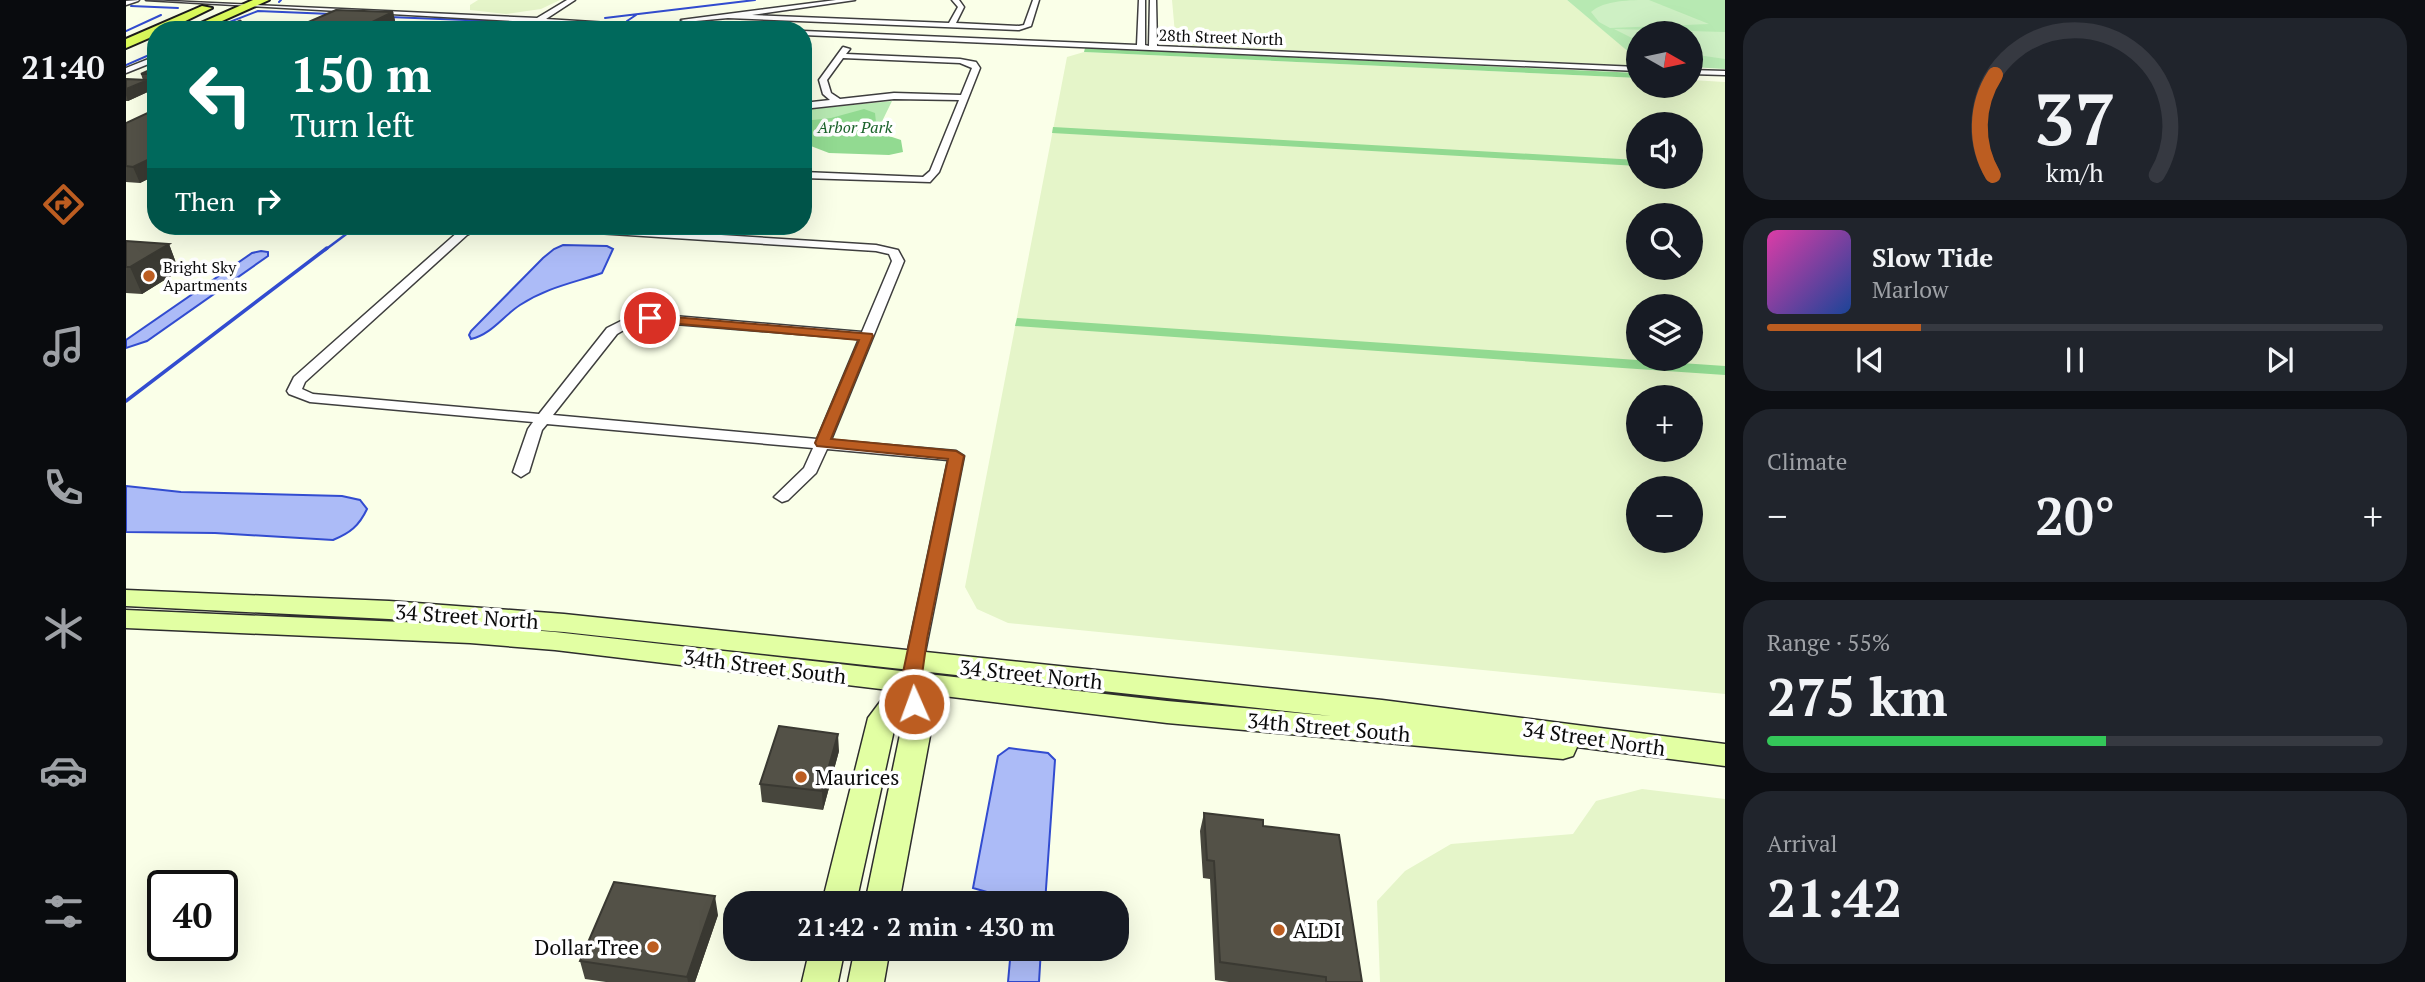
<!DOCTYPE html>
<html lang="en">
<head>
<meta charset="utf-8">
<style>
  body { margin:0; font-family:"PT Serif",serif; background:#20242c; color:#f1f3f6; height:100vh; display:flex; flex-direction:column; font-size:26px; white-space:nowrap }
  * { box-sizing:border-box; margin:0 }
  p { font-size:23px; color:#9ea1a6 }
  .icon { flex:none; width:38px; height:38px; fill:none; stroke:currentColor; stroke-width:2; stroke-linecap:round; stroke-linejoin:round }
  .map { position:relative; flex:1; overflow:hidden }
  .side { display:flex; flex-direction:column; gap:18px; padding:18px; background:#0d0f14; width:700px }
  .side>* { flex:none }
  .guide { position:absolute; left:21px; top:21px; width:665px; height:214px; border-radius:28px; box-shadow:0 7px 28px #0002; background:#00695c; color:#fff; overflow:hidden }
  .needle { width:46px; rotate:99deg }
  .tools { position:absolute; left:1500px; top:21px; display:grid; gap:14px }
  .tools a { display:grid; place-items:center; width:77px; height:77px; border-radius:50%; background:#171b24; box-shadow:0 7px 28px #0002; font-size:35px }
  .speed { position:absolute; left:21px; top:870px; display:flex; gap:14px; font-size:35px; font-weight:700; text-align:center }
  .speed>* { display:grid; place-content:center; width:91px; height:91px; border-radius:50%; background:#171b24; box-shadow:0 7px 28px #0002; line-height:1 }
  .speed .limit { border:4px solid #111; border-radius:10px; background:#fff; color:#111 }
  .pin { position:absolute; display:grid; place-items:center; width:60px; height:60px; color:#fff; margin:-30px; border:4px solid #fff; border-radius:50%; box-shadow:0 2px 7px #0007 }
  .me { position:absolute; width:77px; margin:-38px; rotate:358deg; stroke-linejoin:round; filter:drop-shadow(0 0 5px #0008) }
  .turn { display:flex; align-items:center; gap:24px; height:147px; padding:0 28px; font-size:32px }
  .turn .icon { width:91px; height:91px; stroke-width:2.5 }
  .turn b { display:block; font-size:49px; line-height:60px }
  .then { display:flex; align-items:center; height:66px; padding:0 28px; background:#0003; gap:14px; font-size:26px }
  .big { font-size:52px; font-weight:700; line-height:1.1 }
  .side .widget { flex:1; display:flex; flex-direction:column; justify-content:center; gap:10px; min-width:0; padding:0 24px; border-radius:28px; background:#20242c }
  .side .dial { align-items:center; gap:0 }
  .dial svg { height:182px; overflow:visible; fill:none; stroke:#363941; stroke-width:7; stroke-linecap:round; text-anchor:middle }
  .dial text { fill:#f1f3f6; stroke:none }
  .song { display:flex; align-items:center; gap:21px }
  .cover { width:84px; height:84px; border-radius:10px; background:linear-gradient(135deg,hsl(320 70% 55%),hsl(220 70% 35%)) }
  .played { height:7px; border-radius:4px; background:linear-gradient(90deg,#bc5d21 25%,#363941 25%) }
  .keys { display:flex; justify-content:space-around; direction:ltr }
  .heat { display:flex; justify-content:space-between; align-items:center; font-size:38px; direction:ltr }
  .charge { height:10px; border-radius:5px; background:linear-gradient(90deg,#34c759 55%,#363941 0) }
  .trip { position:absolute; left:597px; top:891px; width:406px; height:70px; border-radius:28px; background:#171b24; box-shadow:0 7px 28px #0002; font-weight:700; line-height:70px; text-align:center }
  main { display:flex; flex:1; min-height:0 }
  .tabs { display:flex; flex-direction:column; width:126px; justify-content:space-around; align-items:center; background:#090b0e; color:#9ea1a6 }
  .tabs .icon { width:49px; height:49px }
  .tabs .on { color:#bc5d21 }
  .tabs b { font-size:32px; color:#f1f3f6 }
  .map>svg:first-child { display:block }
  .farmland { fill:#e5f5c9; fill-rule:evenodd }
  .green { fill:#b7e9b2 }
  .forest { fill:#92da91 }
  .pitch { fill:#cef0c4 }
  .water { fill:#acbbf7; stroke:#324cd0; stroke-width:2 }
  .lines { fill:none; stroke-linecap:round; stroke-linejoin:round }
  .stream-far2 { stroke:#324cd0; stroke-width:2 }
  .stream-far1 { stroke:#324cd0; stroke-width:2.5 }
  .stream { stroke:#324cd0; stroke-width:3.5 }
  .street-casing { stroke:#3e3e3e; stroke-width:3 }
  .secondary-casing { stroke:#2d2d2d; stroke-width:3 }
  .primary-casing { stroke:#1c1c1c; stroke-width:4 }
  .street { fill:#fff; fill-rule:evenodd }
  .secondary { fill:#e2ffa3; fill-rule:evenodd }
  .primary { fill:#ddfc5c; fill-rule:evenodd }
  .wall { fill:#47463d }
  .shaded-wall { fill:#3a3932 }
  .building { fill:#535147; stroke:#3a3932; stroke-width:2 }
  .route { fill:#bc5d21; stroke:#7a3c15; stroke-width:2 }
  .poi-dot { fill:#bc5d21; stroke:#fff; stroke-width:2.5 }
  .labels { text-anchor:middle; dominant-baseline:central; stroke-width:7; stroke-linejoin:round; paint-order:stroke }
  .far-street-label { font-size:16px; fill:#0b0b0b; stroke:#fff }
  .far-park-label { font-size:16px; font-style:italic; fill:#1b632b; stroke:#fff }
  .far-poi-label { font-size:16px; fill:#0b0b0b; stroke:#fff; text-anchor:start }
  .near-street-label { font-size:21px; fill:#0b0b0b; stroke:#fff }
  .near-poi-label { font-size:21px; fill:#0b0b0b; stroke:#fff; text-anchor:start }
</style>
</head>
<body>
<main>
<nav class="tabs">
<b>21:40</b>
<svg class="icon on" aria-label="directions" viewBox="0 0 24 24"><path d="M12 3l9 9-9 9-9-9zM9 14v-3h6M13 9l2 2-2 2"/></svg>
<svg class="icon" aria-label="music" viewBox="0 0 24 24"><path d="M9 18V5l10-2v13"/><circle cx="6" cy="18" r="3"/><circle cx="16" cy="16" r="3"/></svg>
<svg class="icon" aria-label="phone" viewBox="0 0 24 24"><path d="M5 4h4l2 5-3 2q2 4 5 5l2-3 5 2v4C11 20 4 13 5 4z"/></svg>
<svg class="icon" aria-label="climate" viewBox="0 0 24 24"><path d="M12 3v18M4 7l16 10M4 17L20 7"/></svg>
<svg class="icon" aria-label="car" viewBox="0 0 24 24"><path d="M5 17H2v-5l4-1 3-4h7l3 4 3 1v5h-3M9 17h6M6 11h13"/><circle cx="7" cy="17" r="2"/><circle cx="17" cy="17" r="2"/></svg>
<svg class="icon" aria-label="filters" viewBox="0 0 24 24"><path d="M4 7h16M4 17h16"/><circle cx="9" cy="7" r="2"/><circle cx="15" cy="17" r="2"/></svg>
</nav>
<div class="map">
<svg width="1599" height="982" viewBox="0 0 1599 982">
  <rect width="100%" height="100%" fill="#faffe8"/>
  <path class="farmland" d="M352,0H434L415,9L380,14L344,10V5Z
    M1046,0H1441L1512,59L1509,63L1499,65L1050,45Z
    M958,52L1512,78V86H1564L1565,80L1599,82V694L882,623L851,609L839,587L941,57ZM1512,124H1564V177H1512ZM1512,215H1564V268H1512ZM1512,306H1564V359H1512ZM1512,397H1564V450H1512ZM1512,488H1564V541H1512Z
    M1516,789L1599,799V982H1254L1251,901L1279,871L1325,844L1447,834L1470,801Z"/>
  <path class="green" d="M1441,0H1599V69L1565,67L1564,33H1512V65H1499L1509,63L1511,59Z
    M766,101L743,148L677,145V110Z"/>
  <path class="forest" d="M959,48L1512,73V78L958,52Z
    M738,109L749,113L751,132L775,140L777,152L763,155L703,153L677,143V121L705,118Z
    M927,127L1512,160V166L926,133Z
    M891,318L1599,366V375L889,326Z"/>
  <path class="pitch" d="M1523,0L1583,24L1484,28L1473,22L1465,12C1478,0 1505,0 1523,0Z
    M1488,29L1599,32V59L1565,54L1564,33H1512V41Z"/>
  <path class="water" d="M437,245L481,246L487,249L476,273C447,283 422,287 394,305C377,316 366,334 345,339L343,335L345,331L417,258L428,249Z
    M135,251L142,252V256L21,341L0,348V340L126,253Z
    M0,486L55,492L216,496L234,500L241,509C233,526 224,533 207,540L89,533L0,532Z
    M883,748L922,753L929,760L919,903H889V900L847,888L872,756Z
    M885,949H915L913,982H882Z"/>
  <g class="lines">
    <path class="stream-far2" d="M153,2L155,0
      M5,6L52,8
      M263,17L388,22
      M479,18L629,0
      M501,21L510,15
      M83,30L132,11L205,14
      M0,31L35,15
      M0,65L30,52"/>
    <path class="stream-far1" d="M199,250L231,226"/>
    <path class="stream" d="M0,401L201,248"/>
    <g class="street-casing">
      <path id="street" d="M13,0L12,1L0,5V1Z
        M20,0L411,18L441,0H449L420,19L592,30L414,23L402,30H394L405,22Z
        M710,0H729L626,15L823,23L832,7L826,0H833L838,7L830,23L893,26L898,25L907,0H913L905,26L893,30L602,18L559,22L555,20Z
        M1013,0H1019V45L1023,46L1024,0H1030L1031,46L1512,67V71L677,35V31L1011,45Z
        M114,21L117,25L105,30H95Z
        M717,47L724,49L720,54L834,59L850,62L854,68L813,172L804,182L677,178V172L797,177L804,171L833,100L768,99L677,109V103L704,100L697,94L693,80ZM717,58L834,63L846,68L835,95L768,93L714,99L705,93L701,80Z
        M30,56V61L0,73V68Z
        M1564,70L1599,71V75L1564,74Z
        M0,83L30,84V88L0,87Z
        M74,226H138C127,233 84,233 74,226Z
        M345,226H359L341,235L179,382L176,389L187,394L413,414L481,328L501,318L524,314L736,332L766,261L763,254L750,251L408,229L403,226H455L750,245L772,250L778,261L705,440L830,451L838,456L792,688L785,690L778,688L775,683L822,460L701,449L690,473L662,500L656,502L648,497L678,468L687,448L421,424L416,430L403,472L395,477L387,472L402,429L407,422L184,402L163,394L161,391L168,377L333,231ZM524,322L733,339L691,439L427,415L491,334L508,324Z"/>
    </g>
    <g class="secondary-casing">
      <path id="secondary" d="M0,590L263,601L438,614L1256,700L1599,744V766L1451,747L1447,756L1437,759L1041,723L801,694L806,725L773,903H739L776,725L775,715L770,721L730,903H696L742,718L763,690L429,650L344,643L0,628V610L344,625L429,632L1041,701L1205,716L438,632L263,619L0,606Z
        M684,948H719L712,982H676Z
        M729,948H764L758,982H722Z"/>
    </g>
    <g class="primary-casing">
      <path id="primary" d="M127,0H143L76,30H59Z
        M76,6L86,8L41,30H30V35L0,48V39Z"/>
    </g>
    <use href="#street" class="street"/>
    <use href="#secondary" class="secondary"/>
    <use href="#primary" class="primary"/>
  </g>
  <path class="wall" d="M267,12L270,25L259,30H171V27Z
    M30,67V81H23L26,90L2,101H0V79L17,80L15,74Z
    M30,109V175L14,183L0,182V123Z
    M0,241L43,244L53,271L16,294L0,293Z
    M713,751L697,810L636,802L634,784Z
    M1078,813L1137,826L1236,982H1103L1089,980L1084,879L1077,878L1074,831Z
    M592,915L569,982H480L459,979L454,961Z"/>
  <path class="shaded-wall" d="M267,12L270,25L259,30H237L236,27Z
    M22,80L26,90L2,101L0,95V89Z
    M30,156V175L14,183L7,167Z
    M43,244L53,271L16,294L4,267Z
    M712,734L713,751L697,810L696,791Z
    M589,896L592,915L569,982H562L561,977Z"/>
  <path class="building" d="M210,10L267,12L236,27L219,26L211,30H176L180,28L171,27Z
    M30,67V80L27,74H15Z
    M0,79L22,80L0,89Z
    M30,109V156L7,167L0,166V123Z
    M0,241L43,244L4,267H0Z
    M653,726L712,734L696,791L634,784Z
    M1078,813L1137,820V826L1213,835L1236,982H1200V977L1094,962L1088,861L1081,860Z
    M488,882L589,896L561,977L454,961Z"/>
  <path class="route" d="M524,315L746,334L747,336L705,439L830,451L838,456L801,639L795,682L798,704L795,709L788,711L781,709L775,682L822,459L691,446L689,443L733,340L520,321V316Z"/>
  <g class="poi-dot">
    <circle cx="23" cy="276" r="7"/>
    <circle cx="675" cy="777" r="7"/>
    <circle cx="1153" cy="930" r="7"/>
    <circle cx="527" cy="947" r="7"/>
  </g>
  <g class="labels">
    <g class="far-street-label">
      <text transform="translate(1095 37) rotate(2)">28th Street North</text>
    </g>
    <g class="far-park-label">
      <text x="729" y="127">Arbor Park</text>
    </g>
    <g class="far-poi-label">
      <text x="37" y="267">Bright Sky<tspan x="37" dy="18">Apartments</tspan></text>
    </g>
    <g class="near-street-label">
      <text transform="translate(341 616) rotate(4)">34 Street North</text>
      <text transform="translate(639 666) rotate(7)">34th Street South</text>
      <text transform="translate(905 674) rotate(6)">34 Street North</text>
      <text transform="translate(1203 727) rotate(5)">34th Street South</text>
      <text transform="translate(1468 738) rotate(8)">34 Street North</text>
    </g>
    <g class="near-poi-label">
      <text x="689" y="777">Maurices</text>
      <text x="1167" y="930">ALDI</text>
      <text x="513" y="947" text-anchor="end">Dollar Tree</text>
    </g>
  </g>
</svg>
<div class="tools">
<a><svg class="needle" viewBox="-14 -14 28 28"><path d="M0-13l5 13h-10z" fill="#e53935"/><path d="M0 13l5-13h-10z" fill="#9ea1a6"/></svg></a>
<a><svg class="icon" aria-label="sound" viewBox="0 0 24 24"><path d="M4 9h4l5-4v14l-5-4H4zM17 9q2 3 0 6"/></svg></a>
<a><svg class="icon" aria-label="search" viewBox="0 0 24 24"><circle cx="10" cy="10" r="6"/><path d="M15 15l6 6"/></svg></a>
<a><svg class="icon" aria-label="layers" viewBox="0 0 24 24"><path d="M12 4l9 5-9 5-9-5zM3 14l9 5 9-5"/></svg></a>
<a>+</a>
<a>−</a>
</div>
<div class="speed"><div class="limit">40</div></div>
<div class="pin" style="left:524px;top:318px;background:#d93025"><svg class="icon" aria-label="arrive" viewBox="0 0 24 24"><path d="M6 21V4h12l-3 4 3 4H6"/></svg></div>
<svg class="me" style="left:788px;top:704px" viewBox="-20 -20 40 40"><circle r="17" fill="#bc5d21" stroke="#fff" stroke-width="3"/><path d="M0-11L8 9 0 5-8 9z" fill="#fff"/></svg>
<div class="trip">21:42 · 2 min · 430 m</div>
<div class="guide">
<div class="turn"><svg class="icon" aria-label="left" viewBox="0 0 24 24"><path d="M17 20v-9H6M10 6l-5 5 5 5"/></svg><div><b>150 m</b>Turn left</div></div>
<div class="then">Then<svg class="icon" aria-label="right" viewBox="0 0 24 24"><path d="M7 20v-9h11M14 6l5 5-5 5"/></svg></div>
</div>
</div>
<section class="side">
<div class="widget dial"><svg viewBox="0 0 100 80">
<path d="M14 69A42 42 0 1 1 86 69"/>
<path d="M14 69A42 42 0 0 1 15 25" stroke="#bc5d21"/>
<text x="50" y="56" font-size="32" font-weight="700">37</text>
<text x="50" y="72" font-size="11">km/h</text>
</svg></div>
<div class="widget">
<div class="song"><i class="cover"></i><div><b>Slow Tide</b><p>Marlow</p></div></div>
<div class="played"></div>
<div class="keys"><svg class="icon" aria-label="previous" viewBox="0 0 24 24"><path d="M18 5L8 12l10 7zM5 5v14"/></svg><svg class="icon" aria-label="pause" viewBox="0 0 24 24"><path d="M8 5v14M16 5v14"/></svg><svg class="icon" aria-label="next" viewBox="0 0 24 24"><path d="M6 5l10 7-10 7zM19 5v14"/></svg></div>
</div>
<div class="widget"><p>Climate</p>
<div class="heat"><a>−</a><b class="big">20°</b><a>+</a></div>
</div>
<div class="widget"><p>Range · 55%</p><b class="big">275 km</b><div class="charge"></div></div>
<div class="widget"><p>Arrival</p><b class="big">21:42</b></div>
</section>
</main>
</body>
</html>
